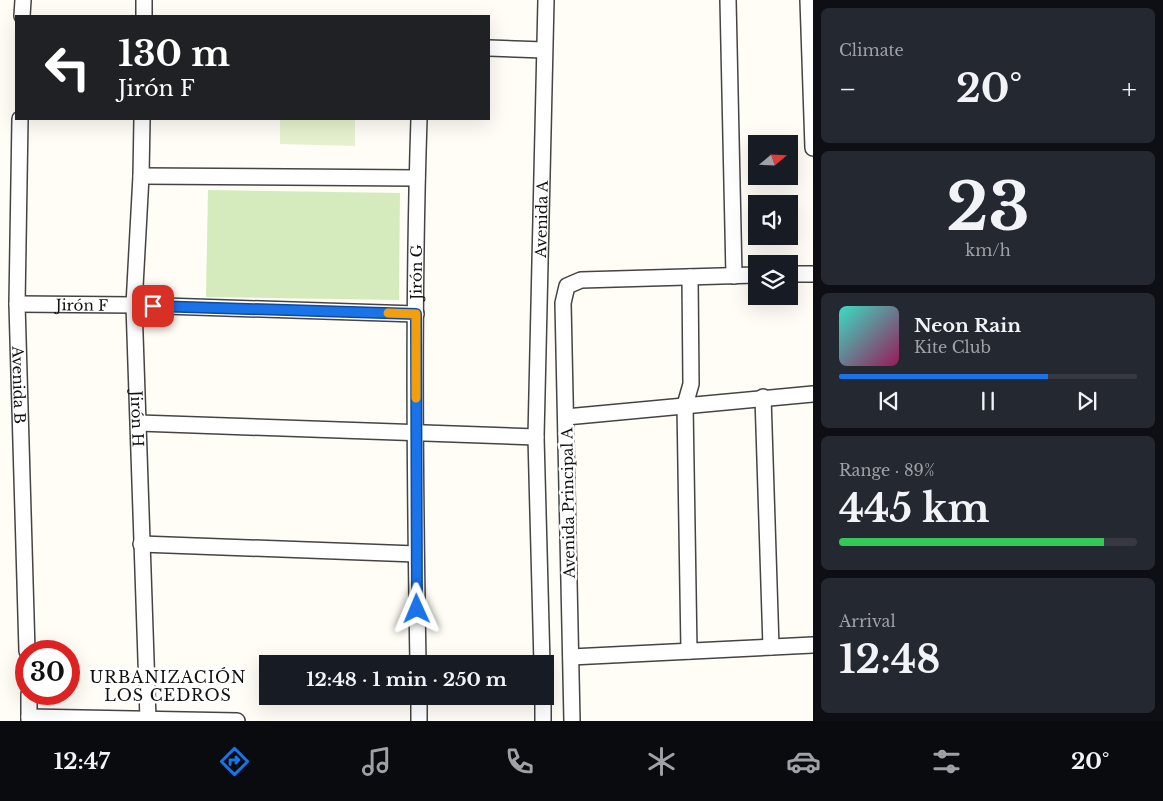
<!DOCTYPE html>
<html lang="en">
<head>
<meta charset="utf-8">
<style>
  body { margin:0; font-family:"Libre Baskerville",serif; background:#242831; color:#f1f3f6; height:100vh; display:flex; flex-direction:column; font-size:19px; white-space:nowrap }
  * { box-sizing:border-box; margin:0 }
  p { font-size:16px; color:#9ea1a6 }
  .icon { flex:none; width:28px; height:28px; fill:none; stroke:currentColor; stroke-width:2; stroke-linecap:round; stroke-linejoin:round }
  .map { position:relative; flex:1; overflow:hidden }
  .drawer { display:flex; flex-direction:column; gap:8px; padding:8px; background:#0d0f14; width:350px }
  .drawer>* { flex:none }
  .hud { position:absolute; left:15px; top:15px; width:475px; height:105px; border-radius:0px; box-shadow:0 5px 20px #0002; background:#202124; color:#fff; overflow:hidden }
  .needle { width:32px; rotate:71deg }
  .controls { position:absolute; left:748px; top:135px; display:grid; gap:10px }
  .controls a { display:grid; place-items:center; width:50px; height:50px; border-radius:0px; background:#171b24; box-shadow:0 5px 20px #0002; font-size:25px }
  .speed { position:absolute; left:15px; top:640px; display:flex; gap:10px; font-size:25px; font-weight:700; text-align:center }
  .speed>* { display:grid; place-content:center; width:65px; height:65px; border-radius:50%; background:#171b24; box-shadow:0 5px 20px #0002; line-height:1 }
  .speed .limit { border:8px solid #d22; background:#fff; color:#111 }
  .pin { position:absolute; display:grid; place-items:center; width:42px; height:42px; color:#fff; margin:-21px; border-radius:10px; box-shadow:0 2px 8px #0006 }
  .me { position:absolute; width:55px; margin:-28px; rotate:359deg; stroke-linejoin:round; filter:drop-shadow(0 0 4px #0008) }
  .turn { display:flex; align-items:center; gap:18px; height:105px; padding:0 20px; font-size:22px }
  .turn .icon { width:65px; height:65px; stroke-width:2.5 }
  .turn b { display:block; font-size:35px; line-height:42px }
  .big { font-size:38px; font-weight:700; line-height:1.1 }
  .drawer .widget { flex:1; display:flex; flex-direction:column; justify-content:center; gap:8px; min-width:0; padding:0 18px; border-radius:8px; background:#242831 }
  .drawer .dial { align-items:center; gap:0 }
  .dial b { font-size:65px; line-height:1 }
  .song { display:flex; align-items:center; gap:15px }
  .cover { width:60px; height:60px; border-radius:8px; background:linear-gradient(135deg,hsl(170 70% 55%),hsl(330 70% 35%)) }
  .played { height:5px; border-radius:2px; background:linear-gradient(90deg,#1a73e8 70%,#363941 70%) }
  .keys { display:flex; justify-content:space-around; direction:ltr }
  .heat { display:flex; justify-content:space-between; align-items:center; font-size:28px; direction:ltr }
  .charge { height:8px; border-radius:4px; background:linear-gradient(90deg,#34c759 89%,#363941 0) }
  .trip { position:absolute; left:259px; top:655px; width:295px; height:50px; border-radius:0px; background:#171b24; box-shadow:0 5px 20px #0002; font-weight:700; line-height:50px; text-align:center }
  .tab-bar { display:flex; height:80px; justify-content:space-around; align-items:center; background:#090b0e; color:#9ea1a6 }
  .tab-bar .icon { width:35px; height:35px }
  .tab-bar .on { color:#1a73e8 }
  .tab-bar b { font-size:22px; color:#f1f3f6 }
  main { display:flex; flex:1; min-height:0 }
  .map>svg:first-child { display:block }
  .green { fill:#d5ebbd }
  .pitch { fill:#e6f2cf }
  .lines { fill:none; stroke-linecap:round; stroke-linejoin:round }
  .minor-casing { stroke:#444; stroke-width:18 }
  .minor { stroke:#fff; stroke-width:15 }
  .route-casing { stroke:#114b97; stroke-width:12 }
  .route { stroke:#1a73e8; stroke-width:9 }
  .slow { stroke:#f59e0b; stroke-width:9 }
  .labels { text-anchor:middle; dominant-baseline:central; stroke-width:5; stroke-linejoin:round; paint-order:stroke }
  .street-label { font-size:15px; fill:#111; stroke:#fff }
  .neighbourhood-label { font-size:16px; letter-spacing:1px; fill:#111; stroke:#fff }
</style>
</head>
<body>
<main>
<div class="map">
<svg width="813" height="721" viewBox="0 0 813 721">
  <rect width="100%" height="100%" fill="#fffdf5"/>
  <path class="green" d="M208,190L400,193L399,300L206,297Z"/>
  <path class="pitch" d="M280,119H355V146L280,144Z"/>
  <g class="lines">
    <g class="minor-casing">
      <g id="minor">
        <path d="M728,0L734,276"/>
        <path d="M808,0L813,148"/>
        <path d="M22,16L23,0"/>
        <path d="M144,16V0"/>
        <path d="M489,48L544,50"/>
        <path id="s1" d="M20,119L17,304L27,651"/>
        <path id="s2" d="M142,119L141,176L134,305L148,719"/>
        <path d="M141,176L417,178"/>
        <path d="M789,274H813"/>
        <path id="s3" d="M17,304L134,305L416,314"/>
        <path d="M763,397L771,647"/>
        <path d="M566,417L813,394"/>
        <path d="M139,423L536,437"/>
        <path d="M141,544L416,554"/>
        <path d="M689,651L685,405L691,384L690,277"/>
        <path d="M571,657L813,645"/>
        <path id="s4" d="M418,664C415,482 413,300 419,119"/>
        <path id="s5" d="M542,664L536,437L546,0"/>
        <path d="M29,694V721"/>
        <path d="M419,696V721"/>
        <path d="M543,696V721"/>
        <path d="M29,717L237,721"/>
        <path d="M572,721L563,303L567,286L581,280L756,275"/>
      </g>
    </g>
    <use href="#minor" class="minor"/>
  </g>
  <g class="lines">
    <g class="route-casing">
      <path id="route" d="M153,306L416,314L417,609"/>
    </g>
    <use href="#route" class="route"/>
    <path class="slow" d="M388,313L416,314V398"/>
  </g>
  <g class="labels">
    <g class="street-label">
      <text stroke="none"><textPath href="#s5" startOffset="445">Avenida A</textPath></text>
      <text stroke="none"><textPath href="#s4" startOffset="392">Jirón G</textPath></text>
      <text stroke="none"><textPath href="#s3" startOffset="65">Jirón F</textPath></text>
      <text stroke="none"><textPath href="#s1" startOffset="266">Avenida B</textPath></text>
      <text stroke="none"><textPath href="#s2" startOffset="300">Jirón H</textPath></text>
      <text transform="translate(568 503) rotate(-91)">Avenida Principal A</text>
    </g>
    <g class="neighbourhood-label">
      <text x="168" y="677">URBANIZACIÓN<tspan x="168" dy="18">LOS CEDROS</tspan></text>
    </g>
  </g>
</svg>
<div class="controls">
<a><svg class="needle" viewBox="-14 -14 28 28"><path d="M0-13l5 13h-10z" fill="#e53935"/><path d="M0 13l5-13h-10z" fill="#9ea1a6"/></svg></a>
<a><svg class="icon" aria-label="sound" viewBox="0 0 24 24"><path d="M4 9h4l5-4v14l-5-4H4zM17 9q2 3 0 6"/></svg></a>
<a><svg class="icon" aria-label="layers" viewBox="0 0 24 24"><path d="M12 4l9 5-9 5-9-5zM3 14l9 5 9-5"/></svg></a>
</div>
<div class="speed"><div class="limit">30</div></div>
<div class="pin" style="left:153px;top:306px;background:#d93025"><svg class="icon" aria-label="arrive" viewBox="0 0 24 24"><path d="M6 21V4h12l-3 4 3 4H6"/></svg></div>
<svg class="me" style="left:417px;top:609px" viewBox="-20 -20 40 40"><path d="M0-17L14 15 0 8-14 15z" fill="#1a73e8" stroke="#fff" stroke-width="4"/></svg>
<div class="trip">12:48 · 1 min · 250 m</div>
<div class="hud">
<div class="turn"><svg class="icon" aria-label="left" viewBox="0 0 24 24"><path d="M17 20v-9H6M10 6l-5 5 5 5"/></svg><div><b>130 m</b>Jirón F</div></div>
</div>
</div>
<section class="drawer">
<div class="widget"><p>Climate</p>
<div class="heat"><a>−</a><b class="big">20°</b><a>+</a></div>
</div>
<div class="widget dial"><b>23</b><p>km/h</p></div>
<div class="widget">
<div class="song"><i class="cover"></i><div><b>Neon Rain</b><p>Kite Club</p></div></div>
<div class="played"></div>
<div class="keys"><svg class="icon" aria-label="previous" viewBox="0 0 24 24"><path d="M18 5L8 12l10 7zM5 5v14"/></svg><svg class="icon" aria-label="pause" viewBox="0 0 24 24"><path d="M8 5v14M16 5v14"/></svg><svg class="icon" aria-label="next" viewBox="0 0 24 24"><path d="M6 5l10 7-10 7zM19 5v14"/></svg></div>
</div>
<div class="widget"><p>Range · 89%</p><b class="big">445 km</b><div class="charge"></div></div>
<div class="widget"><p>Arrival</p><b class="big">12:48</b></div>
</section>
</main>
<nav class="tab-bar">
<b>12:47</b>
<svg class="icon on" aria-label="directions" viewBox="0 0 24 24"><path d="M12 3l9 9-9 9-9-9zM9 14v-3h6M13 9l2 2-2 2"/></svg>
<svg class="icon" aria-label="music" viewBox="0 0 24 24"><path d="M9 18V5l10-2v13"/><circle cx="6" cy="18" r="3"/><circle cx="16" cy="16" r="3"/></svg>
<svg class="icon" aria-label="phone" viewBox="0 0 24 24"><path d="M5 4h4l2 5-3 2q2 4 5 5l2-3 5 2v4C11 20 4 13 5 4z"/></svg>
<svg class="icon" aria-label="climate" viewBox="0 0 24 24"><path d="M12 3v18M4 7l16 10M4 17L20 7"/></svg>
<svg class="icon" aria-label="car" viewBox="0 0 24 24"><path d="M5 17H2v-5l4-1 3-4h7l3 4 3 1v5h-3M9 17h6M6 11h13"/><circle cx="7" cy="17" r="2"/><circle cx="17" cy="17" r="2"/></svg>
<svg class="icon" aria-label="filters" viewBox="0 0 24 24"><path d="M4 7h16M4 17h16"/><circle cx="9" cy="7" r="2"/><circle cx="15" cy="17" r="2"/></svg>
<b>20°</b>
</nav>
</body>
</html>
